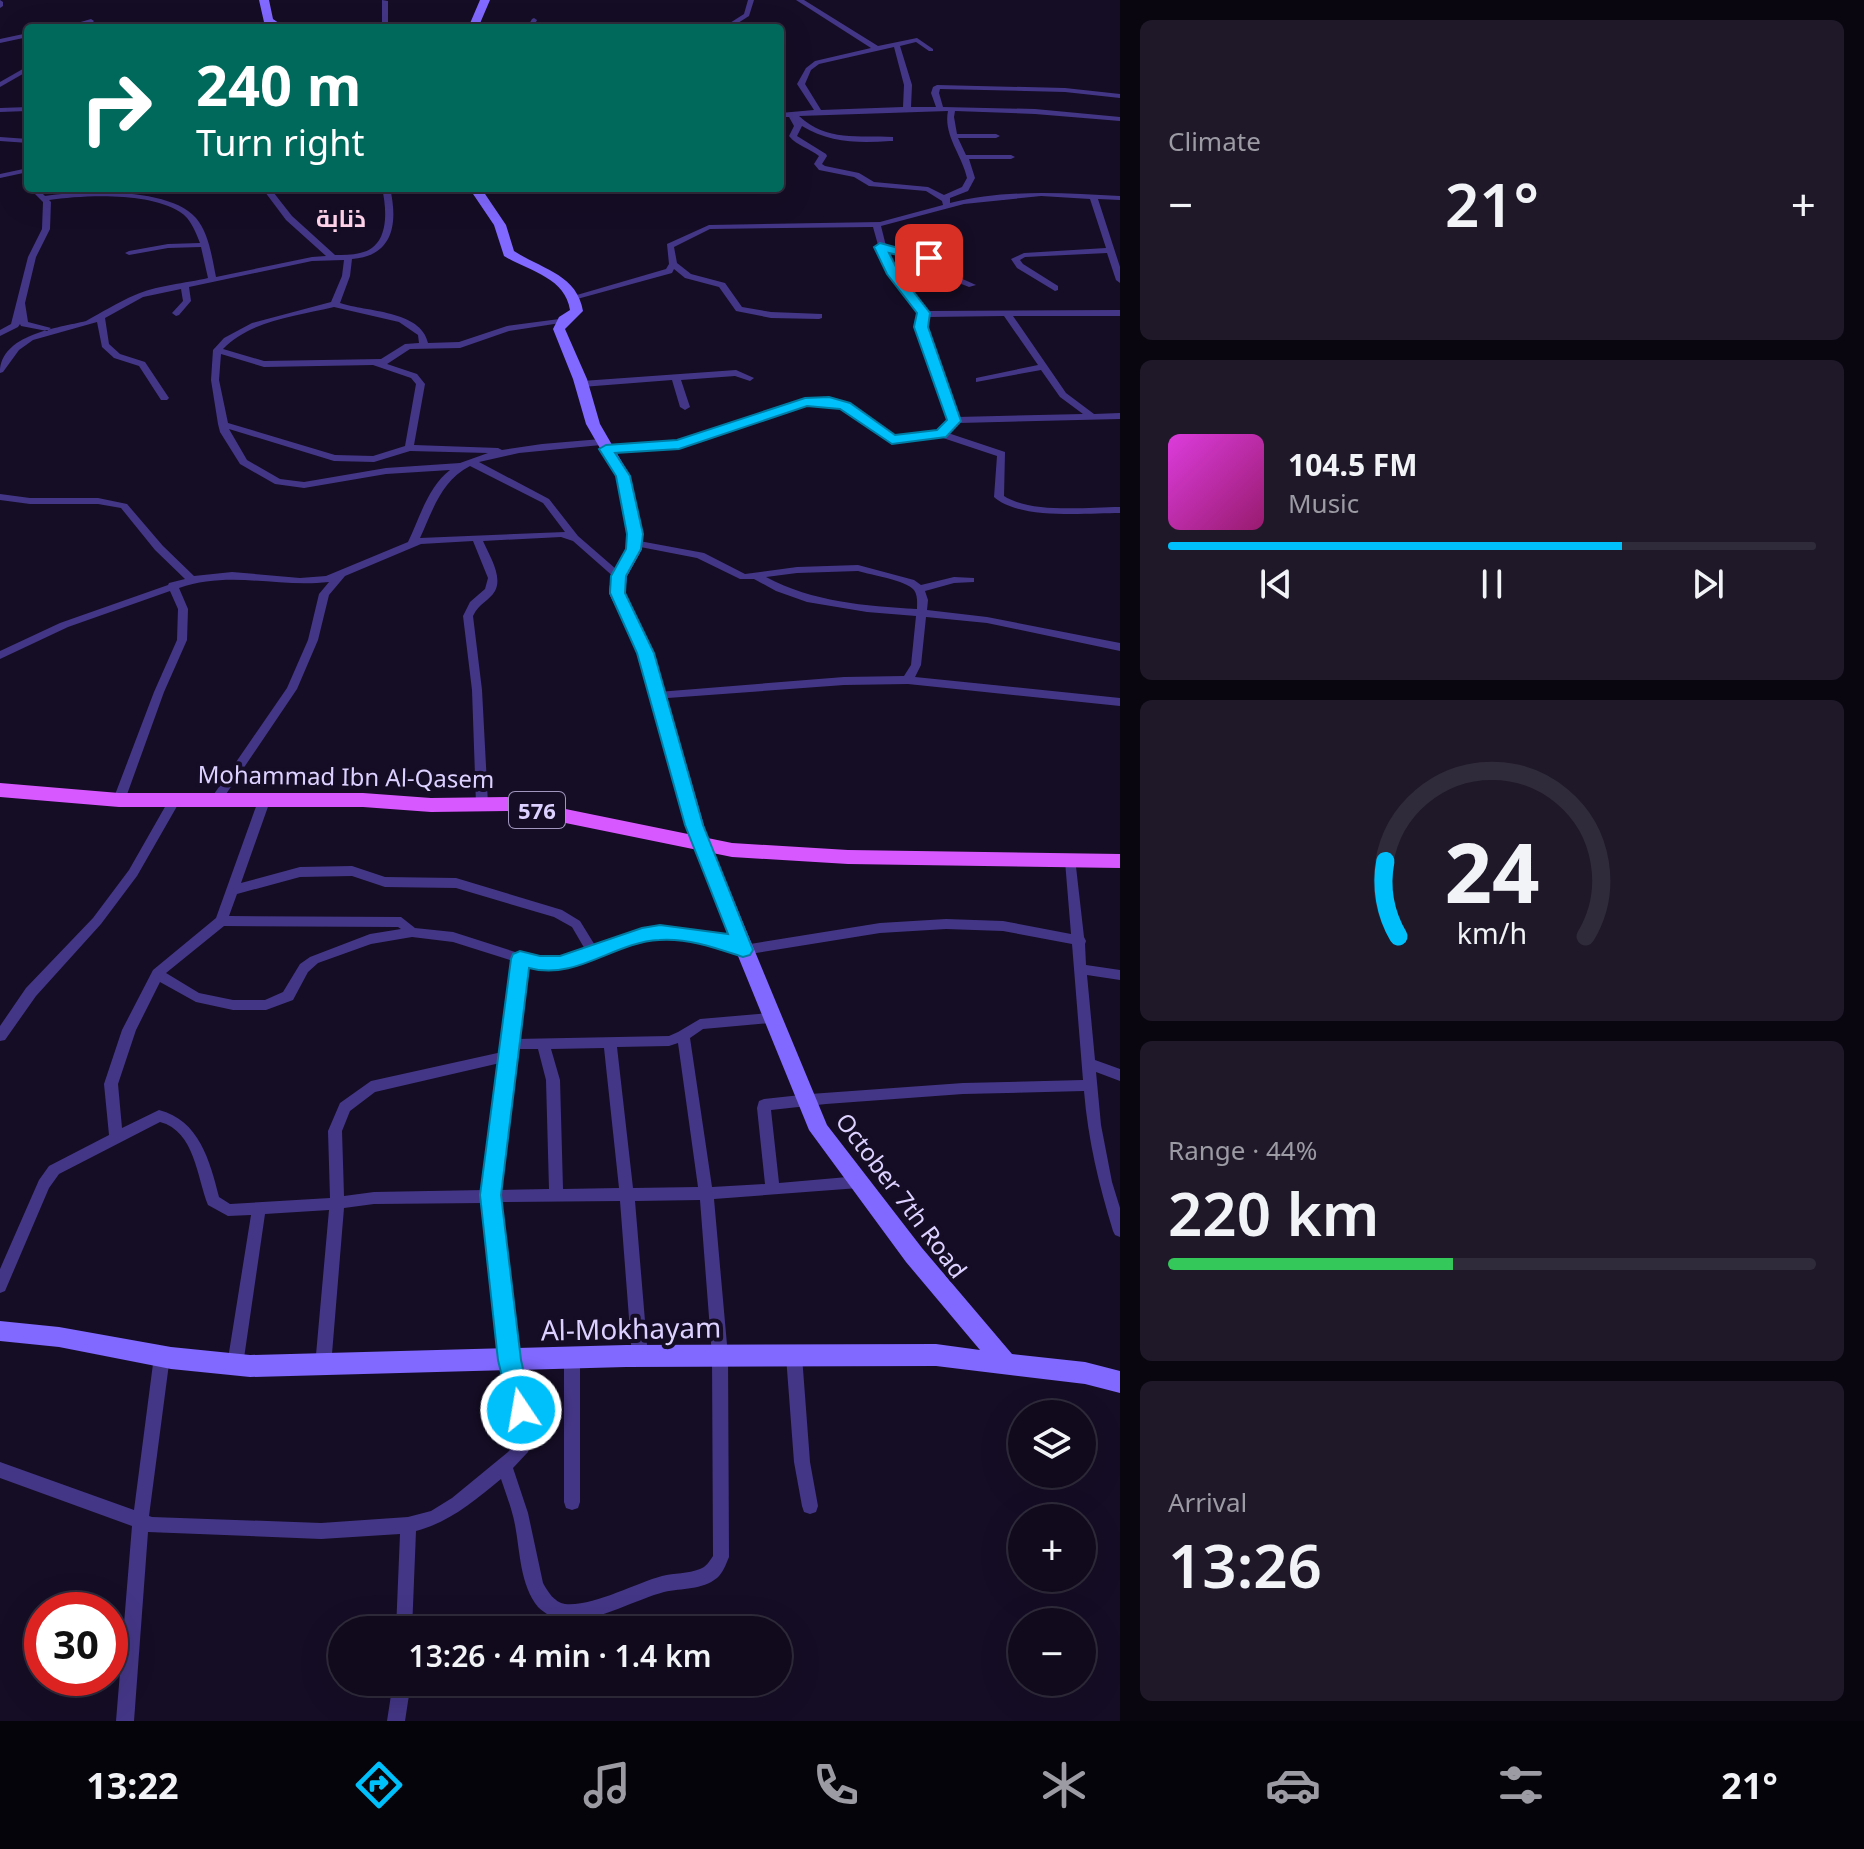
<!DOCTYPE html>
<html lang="en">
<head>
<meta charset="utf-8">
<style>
  body { margin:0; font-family:"Noto Sans",Cairo,sans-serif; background:#1e1829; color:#f1f3f6; height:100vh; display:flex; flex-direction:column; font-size:30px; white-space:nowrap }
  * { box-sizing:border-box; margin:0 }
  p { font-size:26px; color:#9c9aa3 }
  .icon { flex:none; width:44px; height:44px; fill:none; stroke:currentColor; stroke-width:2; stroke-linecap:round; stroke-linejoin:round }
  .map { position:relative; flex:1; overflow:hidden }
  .sheet { display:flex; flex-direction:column; gap:20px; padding:20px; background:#09060f; width:744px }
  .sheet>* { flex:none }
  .guide { position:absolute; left:24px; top:24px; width:760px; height:168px; border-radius:8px; box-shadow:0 8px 32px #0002,0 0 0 2px #302b3b; background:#00695c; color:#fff; overflow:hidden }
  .controls { position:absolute; left:1008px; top:1400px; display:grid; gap:16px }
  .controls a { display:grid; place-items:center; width:88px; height:88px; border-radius:50%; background:#100a1c; box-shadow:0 8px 32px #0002,0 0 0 2px #302b3b; font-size:40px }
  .speed { position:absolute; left:24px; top:1592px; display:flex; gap:16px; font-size:40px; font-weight:700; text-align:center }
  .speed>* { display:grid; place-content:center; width:104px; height:104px; border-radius:50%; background:#100a1c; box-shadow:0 8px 32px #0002,0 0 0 2px #302b3b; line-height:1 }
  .speed .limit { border:12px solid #d22; background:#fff; color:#111 }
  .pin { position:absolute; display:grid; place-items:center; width:68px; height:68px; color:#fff; margin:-34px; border-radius:16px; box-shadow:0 4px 12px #0006 }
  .me { position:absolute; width:88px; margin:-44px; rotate:348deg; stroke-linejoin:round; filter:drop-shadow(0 0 6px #0008) }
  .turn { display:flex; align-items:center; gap:28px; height:168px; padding:0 40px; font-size:36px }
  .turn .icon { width:104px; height:104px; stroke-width:2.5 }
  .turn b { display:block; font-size:56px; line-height:68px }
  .big { font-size:60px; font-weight:600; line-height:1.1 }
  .sheet .widget { flex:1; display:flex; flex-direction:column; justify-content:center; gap:12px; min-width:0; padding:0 28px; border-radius:12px; background:#1e1829 }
  .sheet .dial { align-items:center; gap:0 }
  .dial svg { height:208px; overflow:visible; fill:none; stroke:#302b3b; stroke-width:7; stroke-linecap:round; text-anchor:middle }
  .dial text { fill:#f1f3f6; stroke:none }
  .song { display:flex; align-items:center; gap:24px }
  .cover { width:96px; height:96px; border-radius:12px; background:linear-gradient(135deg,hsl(300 70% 55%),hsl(320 70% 35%)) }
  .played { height:8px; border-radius:4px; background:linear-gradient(90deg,#00c0fc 70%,#302b3b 70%) }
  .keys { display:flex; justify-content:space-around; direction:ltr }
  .heat { display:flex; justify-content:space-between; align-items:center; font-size:44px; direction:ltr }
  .charge { height:12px; border-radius:6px; background:linear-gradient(90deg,#34c759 44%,#302b3b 0) }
  .trip { position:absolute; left:328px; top:1616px; width:464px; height:80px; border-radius:40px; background:#100a1c; box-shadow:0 8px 32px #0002,0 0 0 2px #302b3b; font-weight:600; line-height:80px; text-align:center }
  .tab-bar { display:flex; height:128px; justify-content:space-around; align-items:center; background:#06040b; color:#9c9aa3 }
  .tab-bar .icon { width:56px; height:56px }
  .tab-bar .selected { color:#00c0fc }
  .tab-bar b { font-size:36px; color:#f1f3f6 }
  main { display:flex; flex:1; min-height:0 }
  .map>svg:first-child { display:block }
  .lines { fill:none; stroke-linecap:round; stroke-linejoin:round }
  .street { fill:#443686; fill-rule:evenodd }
  .secondary { fill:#8168ff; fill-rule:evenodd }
  .primary { fill:#d858ff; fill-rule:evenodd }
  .route { fill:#00c0fc; stroke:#007da4; stroke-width:2 }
  .labels { text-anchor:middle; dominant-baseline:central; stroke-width:8; stroke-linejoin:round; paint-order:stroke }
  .shield { fill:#150d25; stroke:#a196be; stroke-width:2 }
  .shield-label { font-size:22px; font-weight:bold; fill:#ddd1ff }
  .far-quarter-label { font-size:24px; font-weight:bold; fill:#ffd3e9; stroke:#150d25 }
  .street-label { font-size:24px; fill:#ddd1ff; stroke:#150d25 }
  .near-street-label { font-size:28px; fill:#ddd1ff; stroke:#150d25 }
</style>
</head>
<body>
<main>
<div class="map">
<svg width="1120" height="1721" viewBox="0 0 1120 1721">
  <rect width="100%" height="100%" fill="#150d25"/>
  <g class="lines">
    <path class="street" d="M0,0L3,2V6L0,8Z
      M382,0L388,1V28H382Z
      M748,0H754L749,16L730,28H722L744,14Z
      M796,0H804L878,46L917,38L933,49V51H929L916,42L900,46L912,85L911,107H936L931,93L933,87L937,85L1065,88L1120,94V98L1065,92L940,89L939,93L943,107L1035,109L1120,117V121L1035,114L955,111L954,117L957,134H996L1000,136L996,138H958L966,155H1011L1015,157L1011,159H969L975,178L968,191L950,198V203C1005,189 1063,193 1120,196V200L1098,199L1120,267V283L1116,280L1107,253L1025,257L1020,260L1023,264L1058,286V290L1055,291L1017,268L1011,259L1024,253L1106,248L1090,199L1041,196L964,204L881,226L886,246L928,254L940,269L976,285L969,287L934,273L922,258L888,251L904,284L929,311L1120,310V316H1013L1066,393L1094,414L1120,413V419L959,423L953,425L945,432L1005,452L1004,496C1032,514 1087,507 1120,507V513C1086,513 1020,520 994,497L997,456L940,437L889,441L842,408L829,405H806L679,447L606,452L601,449L606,446L678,441L805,399H829L848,404L894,436L934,432L949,420L917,327L920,312C901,295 888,274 879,249L876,247L878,245L873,227L710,229L674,247L677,263L691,274L725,283L742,307L771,312L822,314V318L819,319L771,318L736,311L719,287L685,278L674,269L672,273L577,299L570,297L666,269L669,264L667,244L709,225L880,222L943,205L942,201L926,191L869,186L854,177L819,170L814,164L819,156C809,148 797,146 789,136L794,126L789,117H780V113L814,110L797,84L806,68L815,61L871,48ZM894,47L904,85L903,107L821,110L805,84L811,70L819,64ZM948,111C943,135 962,155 967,178L962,187L944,195L928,187L874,182L859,173L825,166L822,164L827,156L826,154L797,136L802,126C829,143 859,143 890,141H893V137C858,135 827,142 799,116ZM1004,316L1038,365L976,378V382L1041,370L1060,397L1083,414L957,417L925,327L928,317Z
      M534,18L537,20L533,28H527L532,19Z
      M91,19L94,21L93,22L71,28H60Z
      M328,22L331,24L330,25L311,28Z
      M28,33V37L0,43V39Z
      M28,66V71L0,87V82Z
      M28,107V111L0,112V108Z
      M0,137L28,139V143L0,141Z
      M28,168V172L0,178V174Z
      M29,188H37L45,196C82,190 170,187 196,218C209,233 212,258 216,277L312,257L326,256L286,220L262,188H270L292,216L335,255C343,255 352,255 360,253C390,247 387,210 382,188H390C398,222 394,256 352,259L350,276L340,303C366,312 421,310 428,343L459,342L507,326L567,318V322L509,331L460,348L410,349L387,364L417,374L425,384L414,445L498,448L502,450L542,444L601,439L606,442L601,445L519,453L479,462L549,499L578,536L624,576L623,578H615L573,541L561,537L483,541C489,555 503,576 495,591C489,601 479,603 473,616L482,690L488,804L486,807H478L476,804L472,690L463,616L470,602L485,589L488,578L473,541L421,544L345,576L329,595L318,640L297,689L220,803L216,804L210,800L212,797L287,688L308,640L319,594L329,582C277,588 231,570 179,588L188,609L187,640L164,692L125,800L119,804L113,800L154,692L177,640L178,609L170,591L68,627L0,659V651L60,623L168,585L169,583L185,579L155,550L121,508L98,504H30L0,500V494L30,498H98L127,504L163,546L194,576L232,572L300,578L326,576L408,542C420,517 428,487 450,470L386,474L304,488L275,484L240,464L220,432L218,424L211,380L213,350L224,338L252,323L331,302L342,276L344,260L312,261L189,287L191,301L179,315L176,316L172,313L183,301L181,289L143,297L105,318L109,344L120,354L145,362L169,398L167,400H161L139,366L114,358L102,347L97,322L33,340L19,350L3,372L0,373C0,334 58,328 86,321C101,313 118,302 135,295C154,286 187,283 208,278L201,247L168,248L129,255L125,253L129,251L168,244L200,243C195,231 191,219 180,212C148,192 85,195 49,200L51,202L50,229L36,257L25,303L28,322L51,328L47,331L21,326L20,324L18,327L0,336V330L11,324L28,257L42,229L43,202ZM334,307L399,322L418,335L419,343L405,344L381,359L264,361L223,349C251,320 297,316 334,307ZM221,354L264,367L373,365L411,378L416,384L405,446L373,456L335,455L228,423L219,380ZM229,429L334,461L374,462L410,451L488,453L460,463L386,468L304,482L280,479L247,460ZM470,466L543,503L565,532L420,538C433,510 441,481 470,466Z
      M736,370L754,378L750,381L735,376L681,380L690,407L685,410L680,407L672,380L582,387L578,384L582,381Z
      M634,540L704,553L745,574L797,567L858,565L914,580L921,585L954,577L974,578V582L954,583L925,591L928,600L927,610L987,617L1120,643V651L987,623L926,617L921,665L915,677L1120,698V706L908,684L844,685L654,699L653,696L654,693L658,692L844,677L904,676L911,665L916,616L867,612L807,602L776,591L754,579H740L697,558L630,545V541ZM858,571C871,575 906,580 914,590C918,596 917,603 917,609C865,606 813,602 766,577L797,573Z
      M174,797L180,801L137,876L101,924L36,996L5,1040L0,1041V1026L26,988L93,918L129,870L170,798Z
      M264,797L270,801L241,883L300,867L352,866L385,877L456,878L562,910L580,921L596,947L642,930L660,927L721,934L744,945L880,923L946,919L1003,921L1071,934L1065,861L1067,858H1075L1084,937L1086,941L1085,944L1086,965L1120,970V980L1087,975L1095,1060L1120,1069V1081L1096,1072L1101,1125L1112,1182L1120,1208V1237L1115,1235L1113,1231C1099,1185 1088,1140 1084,1091L963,1094L826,1104L771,1110L779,1183L859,1176L864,1178L866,1182L864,1186L859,1188L714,1199L728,1356L729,1557C726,1564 723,1573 717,1578C702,1590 682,1588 664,1592C637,1599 592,1624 565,1620C555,1619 545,1614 538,1607C520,1585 520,1551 515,1525C512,1509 506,1494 501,1479C474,1501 450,1522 416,1531L412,1630H396L400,1534L321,1539L148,1532L134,1721H116L132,1526L0,1478V1462L134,1510L154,1356L157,1351L162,1349L167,1351L170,1356L149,1516L152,1517L321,1523L408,1517L431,1511L452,1498L508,1452L515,1444L517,1431L501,1360L484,1203L374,1204L344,1208L331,1366L328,1371L323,1373L318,1371L315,1366L329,1210L265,1214L243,1365L240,1370L235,1372L230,1370L227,1365L251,1215L228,1216L208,1205C197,1178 195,1131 160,1122L59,1174L49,1188L5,1291L0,1293V1269L39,1180L49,1166L109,1135L104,1084L122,1030L153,970L216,918L258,801ZM352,876L385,887L456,888L554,917L572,927L586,951L571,956L550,960L534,958L453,932L415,928L401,917L229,916L237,894L300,877ZM224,926L398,927L401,929L370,934L310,957L300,964L283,992L265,1000H233L199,993L166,973ZM946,929L1003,931L1072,944L1083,1080L963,1083L810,1094L764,1099L759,1101L757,1108L765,1184L712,1187L690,1038L703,1029L770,1023L775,1022L776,1018L775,1014L770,1013L700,1019L678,1032L669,1036L516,1039L526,965L550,970L572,966L643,940L660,937L719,944L743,955L880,933ZM412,937L453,942L513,961L502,1052L371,1081L340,1103L328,1131L330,1198L230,1204L219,1197C210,1161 199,1120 159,1110L122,1128L118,1084L136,1030L160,982L196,1002L233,1010H266L293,1000L308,972L318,963L371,944ZM678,1043L698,1187L633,1188L617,1047L669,1046ZM604,1048L619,1188L563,1189L560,1080L551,1049ZM515,1049H538L546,1080L549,1189L498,1190ZM500,1063L484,1190L374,1192L344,1196L342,1131L350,1111L375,1092ZM700,1200L712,1356L713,1556C709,1562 706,1567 700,1569C688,1574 674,1573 662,1576C636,1583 592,1607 565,1604C554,1602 548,1592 543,1583L528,1513L513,1468L528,1452L533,1431L517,1360L498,1202L620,1201L632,1357L635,1362L640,1364L645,1362L648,1357L635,1201Z
      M794,1349L799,1351L802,1356L810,1462L818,1506L816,1512L810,1514L804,1512L802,1506L794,1462L786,1356L789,1351Z
      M572,1351L577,1353L580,1358V1502L578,1508L572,1510L566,1508L564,1502V1358L567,1353Z
      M393,1682H411L405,1721H387Z"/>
    <path class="secondary" d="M259,0H269L273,19L286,28H274L264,22Z
      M480,0H490L478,28H468Z
      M469,188H481L506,225L514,251C541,269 577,274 583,311L565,329L587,379L600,424L630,476L642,534V549L627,576L625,593L654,653L707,836L827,1125L922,1248L1012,1354L1085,1362L1120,1371V1393L1085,1384L936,1366L626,1367L250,1377L171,1369L59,1347L0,1341V1321L59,1327L171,1347L250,1355L626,1345L936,1344L980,1350L906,1262L809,1130L689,836L638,653L609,593L611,576L626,549L628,534L616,476L586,424L573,379L553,329L559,317L570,310C565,277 528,271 504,256L494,225Z"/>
    <path class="primary" d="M0,783L119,793H363L431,798L507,797L732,843L848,850L1120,854V868L848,864L732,857L507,811L431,812L363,807H119L0,797Z"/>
  </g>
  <path class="route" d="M880,243L935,258L929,262L889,253L899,273L930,313L928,327L961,421L946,437L892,444L840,409L807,406L679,449L615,453L630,476L643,534L641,549L626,576L625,593L654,653L703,825L753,950L750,955L743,957C716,948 689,938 659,940C614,942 576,981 529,968L501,1195L521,1360L532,1410L529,1418L521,1421L512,1418L498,1360L480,1195L511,959L513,954L520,951L540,956H560L642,928L660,925L728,934L685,825L637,653L610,593L611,576L626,549L627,534L616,476L599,449L606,445L677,440L805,398L829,397L850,403L895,435L937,430L947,420L914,327L917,313L887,274L874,247Z"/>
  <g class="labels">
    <rect class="shield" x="509" y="792" width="56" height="36" rx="6"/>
    <g class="shield-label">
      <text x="537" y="810">576</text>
    </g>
    <g class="far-quarter-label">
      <text x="341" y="217">ذنابة</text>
    </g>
    <g class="street-label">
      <text transform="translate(346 776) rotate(1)">Mohammad Ibn Al-Qasem</text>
      <text transform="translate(902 1195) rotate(53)">October 7th Road</text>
    </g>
    <g class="near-street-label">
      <text transform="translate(631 1328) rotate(-1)">Al-Mokhayam</text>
    </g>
  </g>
</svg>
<div class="controls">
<a><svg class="icon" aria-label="layers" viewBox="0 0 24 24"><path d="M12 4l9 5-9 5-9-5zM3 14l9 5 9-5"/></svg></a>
<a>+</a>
<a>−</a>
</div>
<div class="speed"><div class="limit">30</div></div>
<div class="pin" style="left:929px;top:258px;background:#d93025"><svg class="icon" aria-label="arrive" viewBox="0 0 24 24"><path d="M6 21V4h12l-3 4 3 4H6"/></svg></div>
<svg class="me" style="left:521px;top:1410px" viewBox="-20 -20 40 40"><circle r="17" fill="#00c0fc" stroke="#fff" stroke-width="3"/><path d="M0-11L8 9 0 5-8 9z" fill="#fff"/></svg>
<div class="trip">13:26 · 4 min · 1.4 km</div>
<div class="guide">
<div class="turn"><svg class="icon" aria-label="right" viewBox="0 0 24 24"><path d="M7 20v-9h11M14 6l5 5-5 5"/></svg><div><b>240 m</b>Turn right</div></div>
</div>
</div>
<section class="sheet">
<div class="widget"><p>Climate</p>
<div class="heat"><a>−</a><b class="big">21°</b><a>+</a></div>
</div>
<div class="widget">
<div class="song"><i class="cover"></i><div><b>104.5 FM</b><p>Music</p></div></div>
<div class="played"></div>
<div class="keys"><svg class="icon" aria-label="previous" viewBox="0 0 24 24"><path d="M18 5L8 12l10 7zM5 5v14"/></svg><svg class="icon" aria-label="pause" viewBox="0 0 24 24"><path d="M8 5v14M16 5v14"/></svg><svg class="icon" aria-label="next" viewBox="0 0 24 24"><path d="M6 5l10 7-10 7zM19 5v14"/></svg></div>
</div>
<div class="widget dial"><svg viewBox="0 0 100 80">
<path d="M14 69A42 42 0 1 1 86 69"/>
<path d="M14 69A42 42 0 0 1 9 40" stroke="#00c0fc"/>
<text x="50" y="56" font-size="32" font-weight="700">24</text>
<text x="50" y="72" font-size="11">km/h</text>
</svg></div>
<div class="widget"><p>Range · 44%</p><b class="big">220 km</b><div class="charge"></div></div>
<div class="widget"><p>Arrival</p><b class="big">13:26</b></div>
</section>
</main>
<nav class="tab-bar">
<b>13:22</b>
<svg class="icon selected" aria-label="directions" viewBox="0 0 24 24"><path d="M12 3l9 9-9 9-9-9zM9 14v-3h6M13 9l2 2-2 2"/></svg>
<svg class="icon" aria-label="music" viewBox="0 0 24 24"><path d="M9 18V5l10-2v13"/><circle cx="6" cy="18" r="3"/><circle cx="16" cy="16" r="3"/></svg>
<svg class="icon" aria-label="phone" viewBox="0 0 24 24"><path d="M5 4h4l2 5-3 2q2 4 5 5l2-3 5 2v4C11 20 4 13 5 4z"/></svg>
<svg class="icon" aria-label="climate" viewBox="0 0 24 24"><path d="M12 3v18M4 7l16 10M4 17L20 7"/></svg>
<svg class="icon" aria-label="car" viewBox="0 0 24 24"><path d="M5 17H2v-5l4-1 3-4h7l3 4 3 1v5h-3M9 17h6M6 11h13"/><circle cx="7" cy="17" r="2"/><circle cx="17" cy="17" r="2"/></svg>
<svg class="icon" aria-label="filters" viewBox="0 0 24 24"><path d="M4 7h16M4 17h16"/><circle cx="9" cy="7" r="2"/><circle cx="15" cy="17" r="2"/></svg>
<b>21°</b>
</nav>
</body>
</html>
